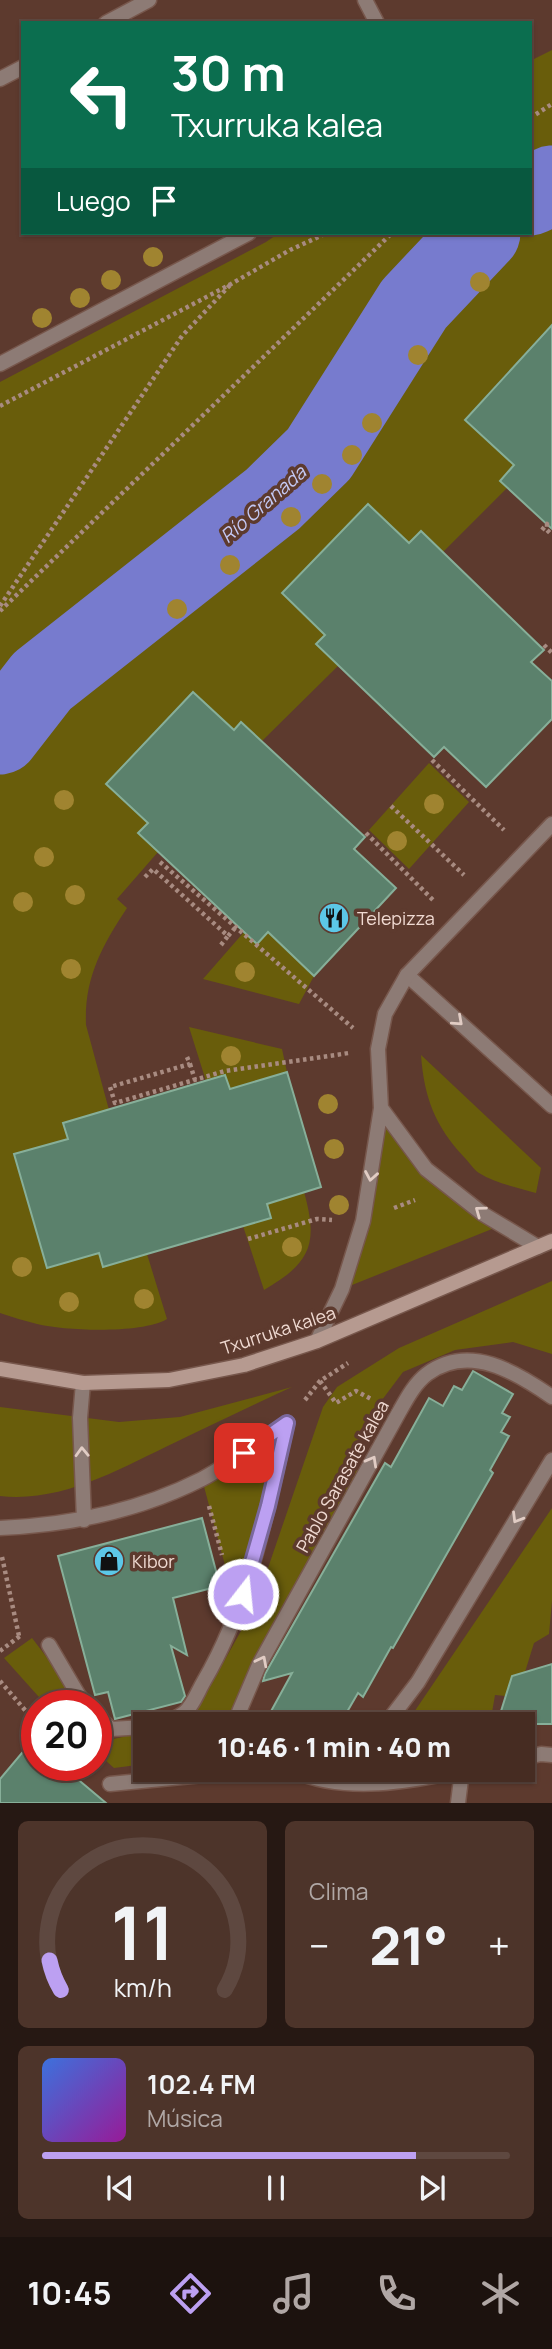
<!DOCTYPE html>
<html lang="es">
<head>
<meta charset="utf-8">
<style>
  body { margin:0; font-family:Manrope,sans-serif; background:#4d342a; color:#f1f3f6; height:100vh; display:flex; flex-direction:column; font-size:26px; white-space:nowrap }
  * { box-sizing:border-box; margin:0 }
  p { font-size:23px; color:#b0a7a5 }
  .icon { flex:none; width:38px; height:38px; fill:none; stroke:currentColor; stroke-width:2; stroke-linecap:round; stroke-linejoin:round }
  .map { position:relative; height:1803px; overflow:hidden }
  .side { display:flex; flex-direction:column; gap:18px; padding:18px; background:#261813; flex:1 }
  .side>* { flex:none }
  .top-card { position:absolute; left:21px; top:21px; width:511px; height:214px; border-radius:0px; box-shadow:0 2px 5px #0004,0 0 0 2px #5e4840; background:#0b6e4f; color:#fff; overflow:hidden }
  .speed { position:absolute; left:21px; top:1690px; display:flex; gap:14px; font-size:35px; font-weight:700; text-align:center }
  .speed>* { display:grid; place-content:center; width:91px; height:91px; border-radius:50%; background:#462c22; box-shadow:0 2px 5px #0004,0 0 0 2px #5e4840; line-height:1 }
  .speed .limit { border:10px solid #d22; background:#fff; color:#111 }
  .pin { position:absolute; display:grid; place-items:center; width:60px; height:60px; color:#fff; margin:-30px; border-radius:14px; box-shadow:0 4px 10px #0006 }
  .me { position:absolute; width:77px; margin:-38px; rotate:16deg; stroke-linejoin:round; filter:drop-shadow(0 0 5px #0008) }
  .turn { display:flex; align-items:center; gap:24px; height:147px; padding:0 35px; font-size:32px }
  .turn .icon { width:91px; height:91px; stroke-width:2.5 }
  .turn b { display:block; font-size:49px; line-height:60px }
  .then { display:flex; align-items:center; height:66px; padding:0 35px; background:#0003; gap:14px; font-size:26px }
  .big { font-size:52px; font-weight:800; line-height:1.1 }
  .side .tile { flex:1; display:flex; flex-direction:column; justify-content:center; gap:10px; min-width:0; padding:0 24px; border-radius:10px; background:#4d342a }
  .side .dial { align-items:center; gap:0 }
  .dial svg { height:182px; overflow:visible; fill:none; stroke:#5e4840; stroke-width:7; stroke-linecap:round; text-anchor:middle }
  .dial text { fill:#f1f3f6; stroke:none }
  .song { display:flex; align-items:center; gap:21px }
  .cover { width:84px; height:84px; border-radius:10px; background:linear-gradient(135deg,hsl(220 70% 55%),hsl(300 70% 35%)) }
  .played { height:7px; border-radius:4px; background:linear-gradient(90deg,#bca0f2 80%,#5e4840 80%) }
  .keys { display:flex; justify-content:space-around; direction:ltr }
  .heat { display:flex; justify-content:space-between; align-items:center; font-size:38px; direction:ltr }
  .side .tiles { flex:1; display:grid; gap:18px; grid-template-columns:1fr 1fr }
  .tile:last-child { grid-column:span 2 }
  .trip { position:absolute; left:133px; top:1712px; width:402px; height:70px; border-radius:0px; background:#462c22; box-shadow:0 2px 5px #0004,0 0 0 2px #5e4840; font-weight:800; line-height:70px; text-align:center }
  .dock { display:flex; height:112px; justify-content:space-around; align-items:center; background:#1c120e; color:#b0a7a5 }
  .dock .icon { width:49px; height:49px }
  .dock .on { color:#bca0f2 }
  .dock b { font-size:32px; color:#f1f3f6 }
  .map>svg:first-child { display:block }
  .green { fill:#695d0b }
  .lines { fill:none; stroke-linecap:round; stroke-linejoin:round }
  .river { stroke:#777bce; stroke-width:79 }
  .building { fill:#5b816c; stroke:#87af99; stroke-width:2 }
  .lane-casing { stroke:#77574c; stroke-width:17 }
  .street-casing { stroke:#77574c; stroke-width:17 }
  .secondary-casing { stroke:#77574c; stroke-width:17 }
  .path { stroke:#a88b81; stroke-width:4.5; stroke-dasharray:3.5 3.5; stroke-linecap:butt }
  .lane { stroke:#8d7b75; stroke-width:14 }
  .street { stroke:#8d7b75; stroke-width:14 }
  .secondary { stroke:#b69a90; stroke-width:14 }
  .tree { fill:#a08430 }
  .oneway { stroke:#e1ccc4 }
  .route-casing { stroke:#7a689d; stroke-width:18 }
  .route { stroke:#bca0f2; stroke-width:12 }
  .labels { text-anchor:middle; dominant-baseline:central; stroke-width:7; stroke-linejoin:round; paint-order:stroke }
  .poi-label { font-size:18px; fill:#f0dad2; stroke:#5d3a2e; text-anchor:start }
  .street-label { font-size:18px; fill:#f0dad2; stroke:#5d3a2e }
  .water-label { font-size:19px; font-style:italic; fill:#c4c9f5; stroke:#5d3a2e }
</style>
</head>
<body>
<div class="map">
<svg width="552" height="1803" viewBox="0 0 552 1803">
  <rect width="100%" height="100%" fill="#5d3a2e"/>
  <path class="green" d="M552,50V166L530,177V61Z
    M552,185V347L540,337L465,419L514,465L500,481L507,488L443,552L421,531L409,543L368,504L282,592L325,635L317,644L339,665L262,741L242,722L234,730L192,692L106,784L148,823L138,833L158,852L117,899L127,908C102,946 84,978 86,1025L109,1110L63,1124L68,1139L14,1155L47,1268L99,1253L103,1267L147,1254L167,1319C142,1334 66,1331 37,1324C25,1321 12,1317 0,1313V735L42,681L273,499L319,454L414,304L481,233H530V196Z
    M279,233H458L401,294L307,441L262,488L29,674L0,711V382L266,242Z
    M429,763L469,802L409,869L369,830Z
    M244,932H268L314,976L299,1004L203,979Z
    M189,1027L282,1049L287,1072L230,1089L225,1075L206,1081Z
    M421,1055L541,1168L536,1193C518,1188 495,1183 479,1173C474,1170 469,1162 464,1157C435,1126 424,1097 421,1055Z
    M381,1108L426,1170L502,1225L342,1289Z
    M304,1192C319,1245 310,1263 264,1290L243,1226L271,1218L267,1204Z
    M552,1281V1354L513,1342L455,1350L403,1372L370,1416L351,1500L259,1665L238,1724H184L190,1722L255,1606L323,1407L337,1387L399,1348Z
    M292,1387C253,1405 215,1423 176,1442C121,1468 63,1503 0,1496V1407L119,1422L180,1417Z
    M287,1423L238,1614L202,1479Z
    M552,1508V1601L549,1634L534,1643L525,1672L512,1676L506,1696L495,1695L490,1724H406Z
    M32,1638L84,1706H47L4,1658Z
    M96,1723L109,1740L145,1732V1764L114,1768L96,1752Z"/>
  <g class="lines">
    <path class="river" d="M530,196L552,185
      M0,735L42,681L273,499L319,454L414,304L481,233"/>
  </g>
  <path class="building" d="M552,325V529L500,481L514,465L465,420Z
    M368,504L409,543L421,531L544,650L531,662L552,681V719L486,787L444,747L434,757L316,644L325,635L282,593Z
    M193,692L234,730L241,722L365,837L354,849L396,888L314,976L268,932L257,944L244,932L138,833L148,823L106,784Z
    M287,1072L321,1187L267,1204L271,1218L147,1254L103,1267L99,1253L47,1268L14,1154L68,1139L63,1123L225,1075L230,1089Z
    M473,1371L513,1394L502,1413L510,1417L501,1432L509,1436L490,1470L493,1473L393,1648L391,1647L363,1697L358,1693L340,1724H264L292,1673L263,1681L265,1674L385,1463L391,1467L429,1398L443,1406L454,1386L462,1390Z
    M202,1518L220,1586L173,1598L187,1655L171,1646L185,1696L181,1702L115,1719L108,1692L95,1695L58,1556Z
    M552,1664V1724H497L512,1676Z
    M37,1735V1766H62L106,1803H0V1779Z"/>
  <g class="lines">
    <g class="lane-casing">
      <path id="lane" d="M407,975L552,1106
        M49,1645L79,1696L88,1706
        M96,1715L111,1729L145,1727
        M160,1724C167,1722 177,1718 184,1713C193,1706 198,1691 204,1681C250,1602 267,1511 287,1423"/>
    </g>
    <g class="street-casing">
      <path id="street" d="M365,0L377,23
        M106,23L149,0
        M0,79L23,67
        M0,364L249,233
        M381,1108L426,1169L483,1214L538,1247
        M317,1341L342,1289L363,1221L381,1108L378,1049L385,1014L407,975L552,824
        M83,1383L80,1418L84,1520
        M0,1528C70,1525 139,1511 202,1479C232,1463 259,1442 287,1423
        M238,1724L239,1712L259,1665L398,1414C406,1400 414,1384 427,1374C469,1343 516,1372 552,1397
        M386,1724L418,1682L552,1460
        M523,1758L541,1754L552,1755
        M290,1769C344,1795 413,1781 469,1769
        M110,1784L213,1774L225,1769
        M458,1803L462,1771"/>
    </g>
    <g class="secondary-casing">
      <path id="secondary" d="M0,1369L83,1383L169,1380L244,1365L317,1341L552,1241"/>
    </g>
    <path class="path" d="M530,118L552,104
      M0,406L231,284L290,250L327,233
      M542,530L547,524V530L552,535
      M0,606L182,336L231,284
      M0,611L392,233
      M544,645L552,653
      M432,760L504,830
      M391,806L464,875
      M366,833L435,902
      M160,862L353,1028
      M145,877L153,869L228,936L235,928
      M221,945L228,936
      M187,1057L190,1064L110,1087L115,1103L225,1071L349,1053
      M190,1064L195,1080
      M394,1208L415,1200
      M248,1239L317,1219L332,1220
      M320,1381L336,1403L356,1391L373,1400
      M305,1400L320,1381L348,1363
      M209,1506L222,1555
      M2,1557L19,1636
      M0,1651L20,1636
      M0,1681L37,1724"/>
    <use href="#lane" class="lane"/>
    <use href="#street" class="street"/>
    <use href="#secondary" class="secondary"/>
  </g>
  <g class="tree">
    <circle cx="153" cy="257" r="10"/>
    <circle cx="111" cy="280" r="10"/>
    <circle cx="480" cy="282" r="10"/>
    <circle cx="80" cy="298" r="10"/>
    <circle cx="42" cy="318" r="10"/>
    <circle cx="418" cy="355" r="10"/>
    <circle cx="372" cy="423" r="10"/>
    <circle cx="352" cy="455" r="10"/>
    <circle cx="322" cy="484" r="10"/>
    <circle cx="291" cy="517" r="10"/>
    <circle cx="230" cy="565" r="10"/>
    <circle cx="177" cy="609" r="10"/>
    <circle cx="64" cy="800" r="10"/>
    <circle cx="434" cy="804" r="10"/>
    <circle cx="397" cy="841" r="10"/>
    <circle cx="44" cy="857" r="10"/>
    <circle cx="75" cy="895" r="10"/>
    <circle cx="23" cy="902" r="10"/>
    <circle cx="71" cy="969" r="10"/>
    <circle cx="245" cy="972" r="10"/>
    <circle cx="231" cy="1056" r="10"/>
    <circle cx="328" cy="1104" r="10"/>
    <circle cx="334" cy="1149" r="10"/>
    <circle cx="339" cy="1205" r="10"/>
    <circle cx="292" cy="1247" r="10"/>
    <circle cx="22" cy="1267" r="10"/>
    <circle cx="144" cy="1299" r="10"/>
    <circle cx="69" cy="1302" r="10"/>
  </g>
  <defs><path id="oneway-chevron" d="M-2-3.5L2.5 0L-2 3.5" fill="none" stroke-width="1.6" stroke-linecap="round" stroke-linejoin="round" transform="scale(1.75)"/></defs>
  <g class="oneway">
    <use href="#oneway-chevron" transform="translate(458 1021) rotate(42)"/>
    <use href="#oneway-chevron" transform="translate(371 1176) rotate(100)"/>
    <use href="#oneway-chevron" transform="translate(480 1211) rotate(-144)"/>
    <use href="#oneway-chevron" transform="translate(82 1452) rotate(-92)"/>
    <use href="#oneway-chevron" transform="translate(372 1461) rotate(-61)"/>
    <use href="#oneway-chevron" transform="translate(517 1518) rotate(121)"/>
    <use href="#oneway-chevron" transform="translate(262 1661) rotate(-63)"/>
  </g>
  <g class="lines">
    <g class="route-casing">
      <path id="route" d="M243,1594L268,1506L287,1423L244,1453"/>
    </g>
    <use href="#route" class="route"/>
  </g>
  <defs>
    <g id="restaurant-disc" transform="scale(1.575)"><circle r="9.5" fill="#5cc7e7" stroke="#5d3a2e"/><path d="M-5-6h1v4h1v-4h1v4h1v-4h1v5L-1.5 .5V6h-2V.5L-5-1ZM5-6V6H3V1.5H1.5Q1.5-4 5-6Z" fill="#111"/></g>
    <g id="shop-disc" transform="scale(1.575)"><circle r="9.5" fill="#5cc7e7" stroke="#5d3a2e"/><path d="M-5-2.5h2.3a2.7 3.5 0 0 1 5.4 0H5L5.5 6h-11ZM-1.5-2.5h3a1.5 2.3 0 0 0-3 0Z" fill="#111"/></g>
  </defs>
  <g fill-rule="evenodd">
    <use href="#restaurant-disc" x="334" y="918"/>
    <use href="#shop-disc" x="109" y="1561"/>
  </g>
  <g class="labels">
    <g class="poi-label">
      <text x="357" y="918">Telepizza</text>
      <text x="132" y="1561">Kibor</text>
    </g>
    <g class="street-label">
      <text transform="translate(278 1330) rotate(-18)">Txurruka kalea</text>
      <text transform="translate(342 1476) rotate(-61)">Pablo Sarasate kalea</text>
    </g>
    <g class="water-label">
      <text transform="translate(263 504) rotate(-41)">Río Granada</text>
    </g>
  </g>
</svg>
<div class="speed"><div class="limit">20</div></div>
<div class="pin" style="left:244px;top:1453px;background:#d93025"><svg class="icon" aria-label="arrive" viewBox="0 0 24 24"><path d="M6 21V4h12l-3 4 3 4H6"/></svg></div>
<svg class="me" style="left:243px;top:1594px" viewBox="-20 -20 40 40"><circle r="17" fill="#bca0f2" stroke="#fff" stroke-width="3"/><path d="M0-11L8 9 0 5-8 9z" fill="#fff"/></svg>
<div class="trip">10:46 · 1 min · 40 m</div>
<div class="top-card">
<div class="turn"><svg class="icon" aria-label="left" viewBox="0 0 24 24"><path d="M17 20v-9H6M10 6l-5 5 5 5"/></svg><div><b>30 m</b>Txurruka kalea</div></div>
<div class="then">Luego<svg class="icon" aria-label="arrive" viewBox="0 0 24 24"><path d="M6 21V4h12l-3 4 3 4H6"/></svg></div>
</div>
</div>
<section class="side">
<div class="tiles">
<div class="tile dial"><svg viewBox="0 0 100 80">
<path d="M14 69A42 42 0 1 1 86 69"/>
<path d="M14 69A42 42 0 0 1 9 56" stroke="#bca0f2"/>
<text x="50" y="56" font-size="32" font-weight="700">11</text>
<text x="50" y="72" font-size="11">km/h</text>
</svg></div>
<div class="tile"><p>Clima</p>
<div class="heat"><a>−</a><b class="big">21°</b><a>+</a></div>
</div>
<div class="tile">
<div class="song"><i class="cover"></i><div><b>102.4 FM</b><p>Música</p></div></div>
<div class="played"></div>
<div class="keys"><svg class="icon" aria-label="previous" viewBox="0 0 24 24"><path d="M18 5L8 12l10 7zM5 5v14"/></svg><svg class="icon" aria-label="pause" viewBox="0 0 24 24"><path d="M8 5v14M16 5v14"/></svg><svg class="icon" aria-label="next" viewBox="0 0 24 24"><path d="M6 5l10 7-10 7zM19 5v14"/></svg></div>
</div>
</div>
</section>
<nav class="dock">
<b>10:45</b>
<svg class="icon on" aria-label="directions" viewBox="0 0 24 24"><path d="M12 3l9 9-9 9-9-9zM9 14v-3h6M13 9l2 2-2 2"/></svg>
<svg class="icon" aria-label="music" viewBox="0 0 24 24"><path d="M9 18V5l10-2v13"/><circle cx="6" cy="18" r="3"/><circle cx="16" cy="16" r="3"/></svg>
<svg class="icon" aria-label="phone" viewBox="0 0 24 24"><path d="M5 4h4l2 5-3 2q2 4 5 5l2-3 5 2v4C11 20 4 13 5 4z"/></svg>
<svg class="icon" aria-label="climate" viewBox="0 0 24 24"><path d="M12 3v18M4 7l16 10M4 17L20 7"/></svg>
</nav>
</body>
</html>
